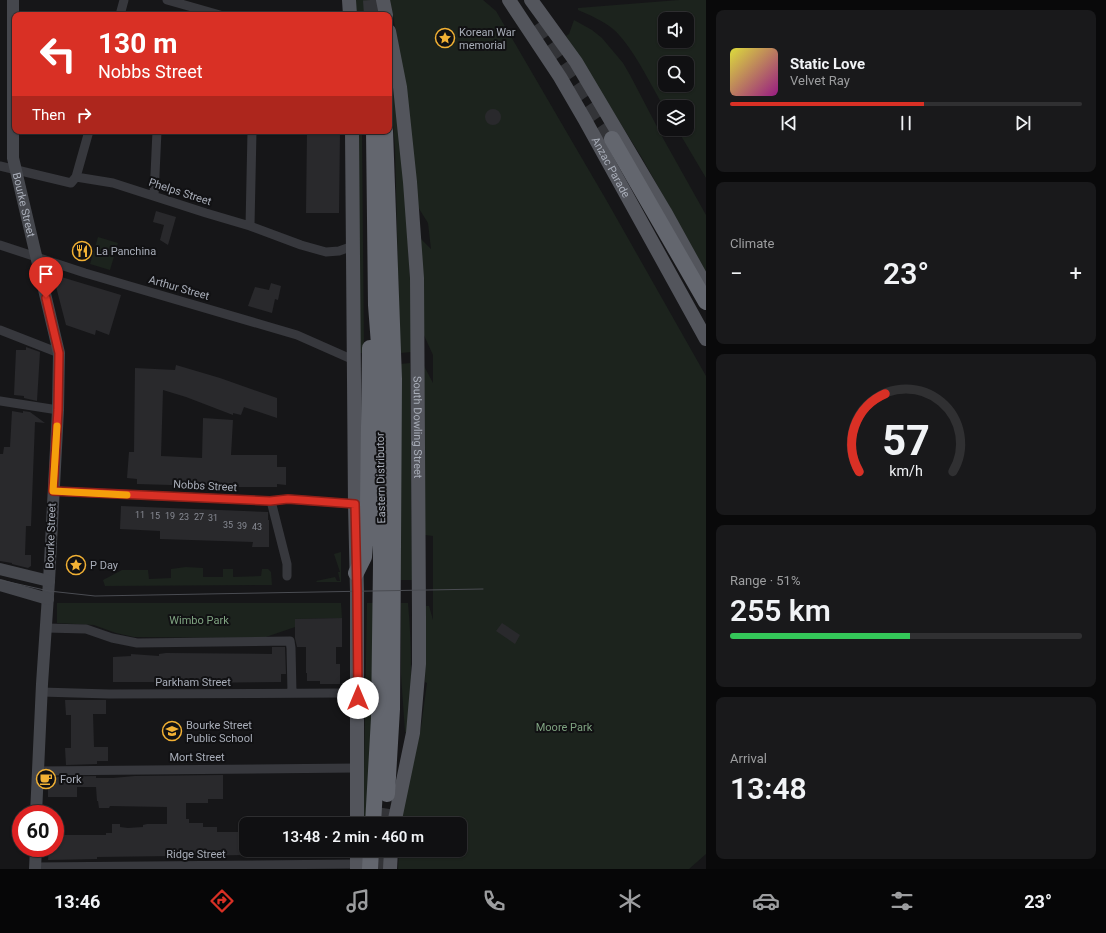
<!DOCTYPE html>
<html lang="en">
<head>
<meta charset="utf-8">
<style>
  body { margin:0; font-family:Roboto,sans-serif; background:#19191b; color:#f1f3f6; height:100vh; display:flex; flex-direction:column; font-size:15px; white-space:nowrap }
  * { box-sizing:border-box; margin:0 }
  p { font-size:13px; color:#9c9d9f }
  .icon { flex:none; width:22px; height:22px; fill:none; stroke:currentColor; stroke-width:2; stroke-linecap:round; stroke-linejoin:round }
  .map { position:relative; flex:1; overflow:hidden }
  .drawer { display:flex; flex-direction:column; gap:10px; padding:10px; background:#09090a; width:400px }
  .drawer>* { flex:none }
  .banner { position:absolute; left:12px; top:12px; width:380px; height:122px; border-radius:8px; box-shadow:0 1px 3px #0004,0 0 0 1px #303032; background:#d93025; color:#fff; overflow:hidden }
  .buttons { position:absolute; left:658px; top:12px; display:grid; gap:8px }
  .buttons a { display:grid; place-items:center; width:36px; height:36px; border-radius:8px; background:#101012; box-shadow:0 1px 3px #0004,0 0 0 1px #303032; font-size:20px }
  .speed { position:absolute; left:12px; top:805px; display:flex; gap:8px; font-size:20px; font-weight:700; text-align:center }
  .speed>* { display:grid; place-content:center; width:52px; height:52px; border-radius:50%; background:#101012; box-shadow:0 1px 3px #0004,0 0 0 1px #303032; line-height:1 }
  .speed .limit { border:6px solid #d22; background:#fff; color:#111 }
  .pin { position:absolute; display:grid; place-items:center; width:34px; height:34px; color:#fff; margin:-41px -17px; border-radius:50% 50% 50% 0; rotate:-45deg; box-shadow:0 0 4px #0007 }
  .pin .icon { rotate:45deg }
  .me { position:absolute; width:44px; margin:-22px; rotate:0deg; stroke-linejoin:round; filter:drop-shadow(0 0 3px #0008) }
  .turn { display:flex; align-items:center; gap:14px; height:84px; padding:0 20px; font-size:18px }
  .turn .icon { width:52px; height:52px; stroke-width:2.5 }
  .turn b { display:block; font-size:28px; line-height:34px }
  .then { display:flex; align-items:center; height:38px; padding:0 20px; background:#0003; gap:8px; font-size:15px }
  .big { font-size:30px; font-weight:600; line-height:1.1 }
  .drawer .tile { flex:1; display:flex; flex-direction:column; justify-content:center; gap:6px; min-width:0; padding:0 14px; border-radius:8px; background:#19191b }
  .drawer .dial { align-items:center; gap:0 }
  .dial svg { height:104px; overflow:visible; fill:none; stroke:#303032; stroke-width:7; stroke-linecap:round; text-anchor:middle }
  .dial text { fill:#f1f3f6; stroke:none }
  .song { display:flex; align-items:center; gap:12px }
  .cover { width:48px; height:48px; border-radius:6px; background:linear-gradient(135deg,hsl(60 70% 55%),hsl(310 70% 35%)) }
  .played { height:4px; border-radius:2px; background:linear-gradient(90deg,#d93025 55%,#303032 55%) }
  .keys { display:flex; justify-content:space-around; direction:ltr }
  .heat { display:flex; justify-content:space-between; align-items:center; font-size:22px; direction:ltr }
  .charge { height:6px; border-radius:3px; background:linear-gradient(90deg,#34c759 51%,#303032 0) }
  .trip { position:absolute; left:239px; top:817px; width:228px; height:40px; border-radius:8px; background:#101012; box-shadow:0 1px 3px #0004,0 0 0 1px #303032; font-weight:600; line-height:40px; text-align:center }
  .tab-bar { display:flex; height:64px; justify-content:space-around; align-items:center; background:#060607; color:#9c9d9f }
  .tab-bar .icon { width:28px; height:28px }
  .tab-bar .current { color:#d93025 }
  .tab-bar b { font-size:18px; color:#f1f3f6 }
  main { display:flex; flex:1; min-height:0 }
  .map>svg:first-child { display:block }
  .green { fill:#1c231d; fill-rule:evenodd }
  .building { fill:#29292c }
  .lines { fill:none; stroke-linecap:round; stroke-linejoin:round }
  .highway-tunnel { stroke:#333438; stroke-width:16; stroke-dasharray:16 8; stroke-linecap:butt }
  .street { stroke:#37383d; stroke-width:9 }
  .secondary { stroke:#45474d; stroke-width:12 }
  .primary { stroke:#53555c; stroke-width:14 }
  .highway { stroke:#63666e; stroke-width:16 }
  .tram { stroke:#4a4c52; stroke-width:1 }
  .route-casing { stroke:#8d1f18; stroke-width:10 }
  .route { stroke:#d93025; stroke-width:7 }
  .slow { stroke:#f59e0b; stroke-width:7 }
  .labels { text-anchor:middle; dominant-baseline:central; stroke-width:4; stroke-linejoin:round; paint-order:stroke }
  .number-label { font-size:9px; fill:#888b94 }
  .poi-label { font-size:11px; fill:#a8adb8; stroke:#111113; text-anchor:start }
  .street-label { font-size:11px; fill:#a8adb8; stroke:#111113 }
  .park-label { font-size:11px; fill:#7fa381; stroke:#111113 }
</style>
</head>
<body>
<main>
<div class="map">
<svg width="706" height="869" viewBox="0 0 706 869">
  <rect width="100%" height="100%" fill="#161618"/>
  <path class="green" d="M356,0H379L382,15H356Z
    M390,0H483L496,11L608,203L706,376V854L689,869H398L399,850H460V824H400L421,727L427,683L425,682L426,606H429L433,620V536L425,535L424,366L433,383V355L423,333L421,239L431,249L428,223L418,207L401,60Z
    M679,0H706V178L677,129H687V107H665V109C652,87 632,45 613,29C603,21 590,15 578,10V8ZM665,19H687V41H665ZM665,63H687V85H665Z
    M574,20L592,30L602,38L623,63L630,75L664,140L706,215V272L642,158L566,36L569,34Z
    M389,53L403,148L411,299V352L400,353L395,148L389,79Z
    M357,131H362L364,353H359Z
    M98,237L118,243L110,270L90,264Z
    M410,363L412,580H400V364Z
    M341,552V582H317L316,581L335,577L337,581H340L338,572H340L334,554Z
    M186,567L203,568V577H223V569H233V577L261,576L262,569H268L271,572L272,585L105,586L103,580L122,570H148L149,579L171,578V569Z
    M57,603H341L342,618L295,619V627L263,638L134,637L116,633L94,625L57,623Z
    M367,603H374L372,733L367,824H363Z
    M401,603H408C412,647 412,688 408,732H405L401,675Z"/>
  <path class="building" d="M485 117a8 8 0 1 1 16 0a8 8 0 1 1-16 0Z
    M307,131H340L339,213H306Z
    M156,211L176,217L168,245L160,240L164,225L153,222Z
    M58,276L121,295L109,335L96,330L95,335L66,325L54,279Z
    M271,283L281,286L278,300L275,299L272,313L248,306L255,287L269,290Z
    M26,347L40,352L37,401L24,398V396L14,395L16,350H26Z
    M176,365L220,378L277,398V418L244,407L241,415L233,413V415L186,397L163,390L161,456L202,458L203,418L233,420L231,455H277V467H286V485L277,484V487H239L137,484V479L127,478L129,452H134L135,368L175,370Z
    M12,411L23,413V411L30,412L45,423L35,422L31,526H26L25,555H31V566L28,568L12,564V563L0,561V454H3L4,447H10Z
    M121,506L268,512V520H269V547H252L253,542L160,539V531L120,529Z
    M342,618V647H336V664H340V684H320V681H307V673H306V647H297L295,638V619Z
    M502,623L520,635L515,644L496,631Z
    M272,647H285L286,674H281V682L181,683V685L173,684V682H113V657L131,656V654L159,656V654L166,653L272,654Z
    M65,700H106V714H93L94,747H108V761H97V764L66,765L65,748H71V715H66Z
    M223,775V799H208V803H186V819H189V823H203V827H217V832H246V855L97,857V859L48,860L49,848H55V835H106V833H112V824H120V827L128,828L143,827V825L147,824H167V807L110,806L109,808H99L98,801H97L96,787H77V797H48V780L49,777L96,776V778H113L135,776Z"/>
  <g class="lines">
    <path class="highway-tunnel" d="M371,0L372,15
      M534,26L612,139
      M382,824L387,794
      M379,869L380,850"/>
    <path class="street" d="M167,0L220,15
      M120,15L124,0
      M0,166L71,183L76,177L113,183L206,213L250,226L301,245L326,252L339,251L353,246
      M76,177L89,131
      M154,196L157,131
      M250,226L252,131
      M0,245L85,273L297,335L349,358
      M0,330L59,353
      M0,401L58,410
      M53,491L271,501L288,499L355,504
      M271,501L287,564V576
      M46,628L86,629L112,638L137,643L290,641L291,648L292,693
      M41,692L109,694L345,693
      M38,771L357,768
      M35,867L357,864"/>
    <g class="secondary">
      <path id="s1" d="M13,0V158L59,353L58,410L49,581L42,684L36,814"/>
      <path d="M0,569L49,581"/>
      <path d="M0,585L48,599"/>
      <path d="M35,869L36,848"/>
    </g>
    <g class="primary">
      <path d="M349,0L350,15"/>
      <path d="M383,0L386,15"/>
      <path id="s2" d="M509,0L560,77L585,120L706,339"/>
      <path d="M531,0L576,62L665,212L706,286"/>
      <path id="s3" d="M389,31L400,87L410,182L417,278L419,616V664L413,733L394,824"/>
      <path d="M352,131L355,504L357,591V824"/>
      <path d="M357,869V850"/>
      <path d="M390,869L391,850"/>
    </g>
    <path class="highway" d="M385,131L394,379L392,709L387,794
      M612,139L706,302
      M356,573L364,557L368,504L370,348
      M373,824L379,718L381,564L380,358L376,305L374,131
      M370,869L371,850"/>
    <path class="tram" d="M0,580L49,591L95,596L483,589"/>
  </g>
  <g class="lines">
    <g class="route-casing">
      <path id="route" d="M46,298L59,353L58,410L53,491L270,501L288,499L355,504L357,591L358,698"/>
    </g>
    <use href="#route" class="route"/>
    <path class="slow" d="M57,426L53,491L127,495"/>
  </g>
  <defs>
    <g id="sight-ring" transform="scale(1)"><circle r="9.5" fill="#111113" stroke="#f2b134" stroke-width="1.5"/><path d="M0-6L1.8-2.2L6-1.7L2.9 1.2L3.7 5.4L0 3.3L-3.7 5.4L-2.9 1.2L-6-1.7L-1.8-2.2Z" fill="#f2b134"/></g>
    <g id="restaurant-ring" transform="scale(1)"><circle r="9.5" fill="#111113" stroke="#f2b134" stroke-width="1.5"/><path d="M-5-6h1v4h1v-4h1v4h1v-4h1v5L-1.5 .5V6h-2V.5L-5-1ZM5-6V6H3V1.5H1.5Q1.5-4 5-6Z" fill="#f2b134"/></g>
    <g id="school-ring" transform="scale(1)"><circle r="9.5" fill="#111113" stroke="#f2b134" stroke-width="1.5"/><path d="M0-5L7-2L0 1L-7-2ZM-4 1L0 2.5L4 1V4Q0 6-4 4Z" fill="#f2b134"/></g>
    <g id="cafe-ring" transform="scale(1)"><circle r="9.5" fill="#111113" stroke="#f2b134" stroke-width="1.5"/><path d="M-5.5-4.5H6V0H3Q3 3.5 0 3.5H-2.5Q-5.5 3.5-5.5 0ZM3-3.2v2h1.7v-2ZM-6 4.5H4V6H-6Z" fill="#f2b134"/></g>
  </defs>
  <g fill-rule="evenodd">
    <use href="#sight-ring" x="445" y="38"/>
    <use href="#restaurant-ring" x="82" y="251"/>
    <use href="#sight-ring" x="76" y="565"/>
    <use href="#school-ring" x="172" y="731"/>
    <use href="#cafe-ring" x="46" y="779"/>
  </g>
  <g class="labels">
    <g class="number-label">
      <text x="140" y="515">11</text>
      <text x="155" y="516">15</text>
      <text x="170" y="516">19</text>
      <text x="184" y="517">23</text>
      <text x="199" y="517">27</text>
      <text x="213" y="518">31</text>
      <text x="228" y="525">35</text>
      <text x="242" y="526">39</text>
      <text x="257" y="527">43</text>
    </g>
    <g class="poi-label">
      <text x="459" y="32">Korean War<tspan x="459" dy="13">memorial</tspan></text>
      <text x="96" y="251">La Panchina</text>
      <text x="90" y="565">P Day</text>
      <text x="186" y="725">Bourke Street<tspan x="186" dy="13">Public School</tspan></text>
      <text x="60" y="779">Fork</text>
    </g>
    <g class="street-label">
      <text stroke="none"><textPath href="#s2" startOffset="196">Anzac Parade</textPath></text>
      <text transform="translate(180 192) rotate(18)">Phelps Street</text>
      <text stroke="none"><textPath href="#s1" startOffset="206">Bourke Street</textPath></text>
      <text transform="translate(179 288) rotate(16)">Arthur Street</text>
      <text stroke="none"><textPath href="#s3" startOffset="398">South Dowling Street</textPath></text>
      <text transform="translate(381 478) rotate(-91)">Eastern Distributor</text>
      <text transform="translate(205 486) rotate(3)">Nobbs Street</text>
      <text transform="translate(51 536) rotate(-88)">Bourke Street</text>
      <text x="193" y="682">Parkham Street</text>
      <text x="197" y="757">Mort Street</text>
      <text x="196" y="854">Ridge Street</text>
    </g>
    <g class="park-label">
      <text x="199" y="620">Wimbo Park</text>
      <text x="564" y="727">Moore Park</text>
    </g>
  </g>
</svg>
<div class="buttons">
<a><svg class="icon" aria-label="sound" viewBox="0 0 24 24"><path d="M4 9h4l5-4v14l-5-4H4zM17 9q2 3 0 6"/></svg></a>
<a><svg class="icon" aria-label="search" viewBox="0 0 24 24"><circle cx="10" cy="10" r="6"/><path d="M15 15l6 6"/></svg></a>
<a><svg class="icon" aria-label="layers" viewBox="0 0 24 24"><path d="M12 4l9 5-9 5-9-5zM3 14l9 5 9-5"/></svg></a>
</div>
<div class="speed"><div class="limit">60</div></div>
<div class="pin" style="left:46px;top:298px;background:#d93025"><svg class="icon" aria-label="arrive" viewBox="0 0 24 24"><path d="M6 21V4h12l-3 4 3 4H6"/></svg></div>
<svg class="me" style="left:358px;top:698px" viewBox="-20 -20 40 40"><circle r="19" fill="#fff"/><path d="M0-13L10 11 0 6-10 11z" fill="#d93025"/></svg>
<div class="trip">13:48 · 2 min · 460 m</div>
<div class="banner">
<div class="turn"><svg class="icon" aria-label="left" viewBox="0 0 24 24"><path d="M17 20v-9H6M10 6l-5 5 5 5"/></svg><div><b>130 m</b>Nobbs Street</div></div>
<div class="then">Then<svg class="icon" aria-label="right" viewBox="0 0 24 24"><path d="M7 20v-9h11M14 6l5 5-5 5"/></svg></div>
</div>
</div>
<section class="drawer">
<div class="tile">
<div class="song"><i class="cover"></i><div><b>Static Love</b><p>Velvet Ray</p></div></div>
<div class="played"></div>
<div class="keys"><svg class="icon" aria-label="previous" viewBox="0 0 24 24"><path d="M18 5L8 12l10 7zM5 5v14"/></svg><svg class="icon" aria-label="pause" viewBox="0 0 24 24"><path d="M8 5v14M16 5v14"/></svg><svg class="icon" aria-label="next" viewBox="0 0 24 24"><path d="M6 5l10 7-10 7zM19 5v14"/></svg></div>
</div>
<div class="tile"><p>Climate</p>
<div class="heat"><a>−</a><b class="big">23°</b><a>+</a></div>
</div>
<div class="tile dial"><svg viewBox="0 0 100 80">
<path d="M14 69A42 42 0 1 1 86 69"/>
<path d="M14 69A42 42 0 0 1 34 9" stroke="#d93025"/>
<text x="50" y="56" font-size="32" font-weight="700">57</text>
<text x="50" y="72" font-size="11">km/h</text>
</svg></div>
<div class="tile"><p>Range · 51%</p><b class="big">255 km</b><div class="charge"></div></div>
<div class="tile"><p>Arrival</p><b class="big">13:48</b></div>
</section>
</main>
<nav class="tab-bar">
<b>13:46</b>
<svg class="icon current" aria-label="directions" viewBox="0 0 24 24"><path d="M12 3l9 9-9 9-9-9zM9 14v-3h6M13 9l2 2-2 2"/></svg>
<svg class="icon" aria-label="music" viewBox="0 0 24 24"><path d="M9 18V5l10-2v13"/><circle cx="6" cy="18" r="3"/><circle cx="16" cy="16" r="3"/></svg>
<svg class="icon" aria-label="phone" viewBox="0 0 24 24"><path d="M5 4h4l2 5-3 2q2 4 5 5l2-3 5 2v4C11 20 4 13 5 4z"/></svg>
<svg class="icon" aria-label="climate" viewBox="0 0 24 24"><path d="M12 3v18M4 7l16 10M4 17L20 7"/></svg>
<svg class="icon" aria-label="car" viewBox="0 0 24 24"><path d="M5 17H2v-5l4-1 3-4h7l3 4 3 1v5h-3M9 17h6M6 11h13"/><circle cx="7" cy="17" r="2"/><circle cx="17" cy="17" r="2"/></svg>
<svg class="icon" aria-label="filters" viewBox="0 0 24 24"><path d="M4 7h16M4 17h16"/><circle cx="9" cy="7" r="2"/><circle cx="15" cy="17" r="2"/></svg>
<b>23°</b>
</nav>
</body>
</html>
